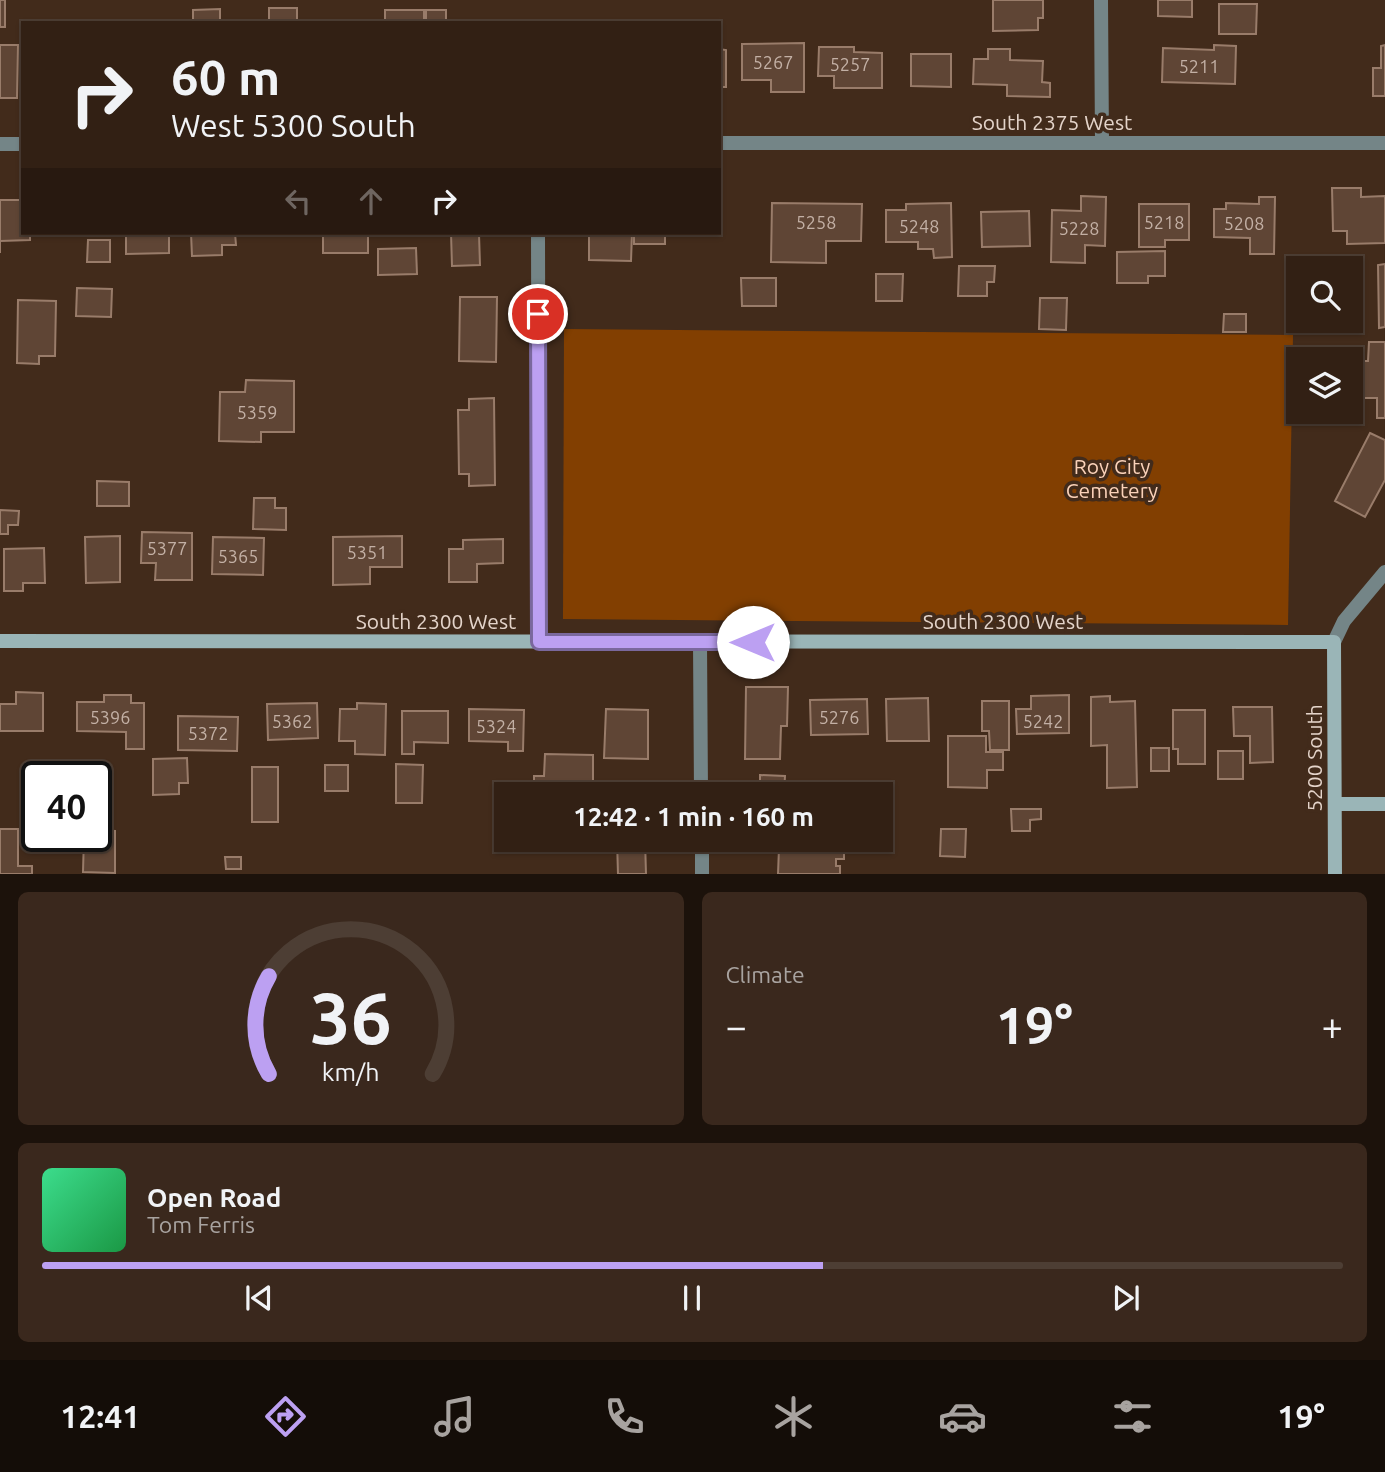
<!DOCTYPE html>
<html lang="en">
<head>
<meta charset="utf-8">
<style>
  body { margin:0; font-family:Ubuntu,sans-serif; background:#3a281d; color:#f1f3f6; height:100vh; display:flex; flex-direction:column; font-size:26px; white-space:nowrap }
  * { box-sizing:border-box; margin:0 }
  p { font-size:23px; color:#a8a3a0 }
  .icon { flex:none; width:38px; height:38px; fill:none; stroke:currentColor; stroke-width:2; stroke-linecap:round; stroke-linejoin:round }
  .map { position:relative; height:874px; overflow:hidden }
  .sheet { display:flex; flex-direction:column; gap:18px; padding:18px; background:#1c120b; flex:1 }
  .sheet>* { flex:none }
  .guide { position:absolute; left:21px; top:21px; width:700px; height:214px; border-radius:0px; box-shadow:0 2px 5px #0004,0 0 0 2px #4d3e34; background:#322014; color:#f1f3f6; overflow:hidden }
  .tools { position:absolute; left:1286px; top:256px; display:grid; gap:14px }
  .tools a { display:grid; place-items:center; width:77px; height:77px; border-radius:0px; background:#322014; box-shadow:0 2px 5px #0004,0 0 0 2px #4d3e34; font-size:35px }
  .speed { position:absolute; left:21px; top:761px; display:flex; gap:14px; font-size:35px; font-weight:700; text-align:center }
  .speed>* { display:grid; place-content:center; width:91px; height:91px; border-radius:50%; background:#322014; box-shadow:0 2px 5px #0004,0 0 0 2px #4d3e34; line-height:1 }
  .speed .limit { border:4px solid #111; border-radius:10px; background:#fff; color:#111 }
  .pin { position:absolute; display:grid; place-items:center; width:60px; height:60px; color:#fff; margin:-30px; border:4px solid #fff; border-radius:50%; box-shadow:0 2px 7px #0007 }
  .me { position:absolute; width:77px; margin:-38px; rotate:270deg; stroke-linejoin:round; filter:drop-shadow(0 0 5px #0008) }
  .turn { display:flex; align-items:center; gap:24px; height:147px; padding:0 35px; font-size:32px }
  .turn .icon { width:91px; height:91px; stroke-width:2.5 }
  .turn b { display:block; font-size:49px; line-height:60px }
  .lanes { display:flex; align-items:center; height:66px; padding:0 35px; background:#0003; justify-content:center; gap:35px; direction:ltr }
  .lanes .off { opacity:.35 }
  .big { font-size:52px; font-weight:700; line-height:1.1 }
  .sheet .widget { flex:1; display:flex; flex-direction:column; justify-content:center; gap:10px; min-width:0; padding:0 24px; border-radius:10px; background:#3a281d }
  .sheet .dial { align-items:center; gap:0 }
  .dial svg { height:182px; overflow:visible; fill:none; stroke:#4d3e34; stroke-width:7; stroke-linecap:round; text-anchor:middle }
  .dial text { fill:#f1f3f6; stroke:none }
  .song { display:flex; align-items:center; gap:21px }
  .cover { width:84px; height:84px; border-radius:10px; background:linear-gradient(135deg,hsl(150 70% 55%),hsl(140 70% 35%)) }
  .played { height:7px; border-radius:4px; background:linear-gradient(90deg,#bca0f2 60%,#4d3e34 60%) }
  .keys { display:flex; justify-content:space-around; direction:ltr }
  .heat { display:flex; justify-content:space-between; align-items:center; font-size:38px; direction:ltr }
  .sheet .tiles { flex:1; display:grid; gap:18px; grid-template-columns:1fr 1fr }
  .widget:last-child { grid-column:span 2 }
  .trip { position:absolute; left:494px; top:782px; width:399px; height:70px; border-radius:0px; background:#322014; box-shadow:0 2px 5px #0004,0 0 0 2px #4d3e34; font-weight:700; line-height:70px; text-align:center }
  .tabs { display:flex; height:112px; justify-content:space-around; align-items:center; background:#140d08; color:#a8a3a0 }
  .tabs .icon { width:49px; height:49px }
  .tabs .current { color:#bca0f2 }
  .tabs b { font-size:32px; color:#f1f3f6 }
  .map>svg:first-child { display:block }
  .green { fill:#823f01 }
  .building { fill:#5f4535; stroke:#997c6a; stroke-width:2 }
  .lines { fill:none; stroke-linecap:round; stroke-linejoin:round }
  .street { stroke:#748587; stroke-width:14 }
  .secondary { stroke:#9ab5b7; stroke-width:14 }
  .route-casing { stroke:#7a689d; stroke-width:18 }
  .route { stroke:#bca0f2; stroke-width:12 }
  .labels { text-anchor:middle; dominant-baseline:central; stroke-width:7; stroke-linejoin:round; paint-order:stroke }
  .number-label { font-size:18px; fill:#c3b0a5 }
  .street-label { font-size:21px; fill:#e4d4ca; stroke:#422b1b }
  .park-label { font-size:21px; fill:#fbd2b9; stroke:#422b1b }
</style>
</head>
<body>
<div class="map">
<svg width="1385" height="874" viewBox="0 0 1385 874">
  <rect width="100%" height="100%" fill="#422b1b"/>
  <path class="green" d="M564,329L1293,335L1288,625L563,619Z"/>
  <path class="building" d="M0,0H5V27H0Z
    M993,0H1043V18H1038V30L993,31Z
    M1158,0H1192V17L1158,16Z
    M1219,4H1257L1256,34H1219Z
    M269,8H297V23H269Z
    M220,9V23H193V10Z
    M385,10H424V23H385Z
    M426,10H446V23H426Z
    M804,43V92H771V80H742V44Z
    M0,45H18L17,98H0Z
    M1214,45L1236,46L1235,84L1162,82L1163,48L1214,50Z
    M1385,45V96H1373V68H1381V46Z
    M819,47H854V52L882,53V88H834V76H818Z
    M719,49L726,50V87H719Z
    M988,49H1010V60L1043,61L1042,82L1050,83V97L1007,96V85L973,84L974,59H988Z
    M911,54H951V87L911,86Z
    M1332,188H1361V197L1385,196V243L1347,244V231H1333Z
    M1081,196L1106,197L1105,246L1085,245V263L1051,262L1052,210L1081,211Z
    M1259,197H1275L1274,254H1250V238L1214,237V209H1226V203L1259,204Z
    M0,200H23V233H30V240L0,241V253Z
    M772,203L862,204L861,241H826V263L771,262Z
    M951,203L952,257L934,258L933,249H918V242H886V210H906V204Z
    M1139,204H1189V240H1165V247H1139Z
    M1029,211L1030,246L982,247L981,212Z
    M126,233H169V253L126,254Z
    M191,233H235L236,245H222V255L192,256Z
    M323,233H368V253H323Z
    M451,233H493V234H479L480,265L452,266Z
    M589,233H632L631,261L589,260Z
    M634,233H665V244H634Z
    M88,240H110V262H87Z
    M416,248L417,274L378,275V249Z
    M1165,251V276H1148V283H1117V252Z
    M1385,264V327L1379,328L1378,265Z
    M959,266H995L994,282H987V296H958Z
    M876,274H903L902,301H876Z
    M741,278H776V306H742Z
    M77,288L112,289L111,317L76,316Z
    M460,297H497L496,362L459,361Z
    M1040,298H1067L1066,330L1039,329Z
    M18,300L56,301L55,356H39V364L17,363Z
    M1224,314H1246V332H1223Z
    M1369,342H1385V418H1377V398H1358V361H1368Z
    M246,380L294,381V432H261V442L219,441L220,392H245Z
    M494,398L495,485L469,486V474H459L458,410H469V399Z
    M1370,433L1385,440V480L1365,517L1335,501Z
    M97,481L129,482V506H97Z
    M254,498H275V508H286V530L253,529Z
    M0,510L19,511L18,525H8V534H0Z
    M142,532L192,533V580H155L156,563H141Z
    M120,536V582L86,583L85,537Z
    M402,536V567H370V584L333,585V537Z
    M213,537L264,538L263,575L212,574Z
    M503,539V563L477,564V582H449V549H463V540Z
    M44,548L45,583H23V591H4V549Z
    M746,687H788L787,726H781L780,759H745Z
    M16,692L43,693V731H0V704H16Z
    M104,695H131V703H144V749H126V732L77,731V702H104Z
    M1069,695V733L1017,734L1016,709H1031V696Z
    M1110,696V702L1135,701L1137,787L1107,788V745L1091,746V697Z
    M928,698L929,741H887L886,699Z
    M867,699L868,734L811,735L810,700Z
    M982,701H1009V750H990L989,731H982Z
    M317,703L318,738L268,740L267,704Z
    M357,703L386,704L385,755L355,754V741H339L340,709H357Z
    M1233,707H1272L1273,762L1250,763V736H1234Z
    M469,709L524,710L523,751H508V742L469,741Z
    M606,709L648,710V759L604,758Z
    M1173,710H1205V764H1178V749H1173Z
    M402,711H448V743L414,742V754H402Z
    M178,716L238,717L237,751L178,750Z
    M948,736H986V752H1003V770H987V788L948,787Z
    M1151,748H1169V771H1151Z
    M1218,751H1243V779H1218Z
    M545,754L593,755V787L557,786V794H534V776H544Z
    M187,758L188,783H179V794L153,795V759Z
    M396,764L423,765L422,803H396Z
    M71,765L99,766L98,799H96V777H70Z
    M325,765H348V791H325Z
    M252,767H278V822H252Z
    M760,775L785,776L784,794H794H740H760Z
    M1011,809H1041V819L1030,820V831H1012Z
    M0,829H18V866H32V874H0Z
    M941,829H966L965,857L940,856Z
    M96,830L115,831V873L83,872L84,836H96Z
    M617,840H645L646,874H618Z
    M779,848L844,849V859H836V866H840V874H778Z
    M225,857H241V869H226Z"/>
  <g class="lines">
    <path class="street" d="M1101,0L1102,142
      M719,143H1385
      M0,144H23
      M538,233L539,642
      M700,642L701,794
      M1334,642L1344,621L1385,572
      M702,840V874"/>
    <path class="secondary" d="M0,641L1334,642L1335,874
      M1335,804H1385"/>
  </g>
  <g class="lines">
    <g class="route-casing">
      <path id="route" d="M538,314L539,642H753"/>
    </g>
    <use href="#route" class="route"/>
  </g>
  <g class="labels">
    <g class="number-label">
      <text x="773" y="62">5267</text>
      <text x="850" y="64">5257</text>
      <text x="1199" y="66">5211</text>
      <text x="816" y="222">5258</text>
      <text x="1164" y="222">5218</text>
      <text x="1244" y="223">5208</text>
      <text x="919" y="226">5248</text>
      <text x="1079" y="228">5228</text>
      <text x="257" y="412">5359</text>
      <text x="167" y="548">5377</text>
      <text x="367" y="552">5351</text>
      <text x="238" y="556">5365</text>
      <text x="110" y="717">5396</text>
      <text x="839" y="717">5276</text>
      <text x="292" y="721">5362</text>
      <text x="1043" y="721">5242</text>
      <text x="496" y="726">5324</text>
      <text x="208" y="733">5372</text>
    </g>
    <g class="street-label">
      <text x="1052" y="122">South 2375 West</text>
      <text x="436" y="621">South 2300 West</text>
      <text x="1003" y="621">South 2300 West</text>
      <text transform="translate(1314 758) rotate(-90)">5200 South</text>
    </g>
    <g class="park-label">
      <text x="1112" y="466">Roy City<tspan x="1112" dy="24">Cemetery</tspan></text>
    </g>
  </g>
</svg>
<div class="tools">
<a><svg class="icon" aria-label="search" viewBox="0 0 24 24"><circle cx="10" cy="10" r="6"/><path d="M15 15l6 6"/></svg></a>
<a><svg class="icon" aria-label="layers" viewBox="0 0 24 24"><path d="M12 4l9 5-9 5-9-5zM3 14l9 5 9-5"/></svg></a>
</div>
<div class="speed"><div class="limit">40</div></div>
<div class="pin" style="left:538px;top:314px;background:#d93025"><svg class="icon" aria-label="arrive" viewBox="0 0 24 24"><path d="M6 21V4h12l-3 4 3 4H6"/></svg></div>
<svg class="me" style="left:753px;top:642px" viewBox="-20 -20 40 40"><circle r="19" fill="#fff"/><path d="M0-13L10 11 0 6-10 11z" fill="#bca0f2"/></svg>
<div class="trip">12:42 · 1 min · 160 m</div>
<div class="guide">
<div class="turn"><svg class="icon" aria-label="right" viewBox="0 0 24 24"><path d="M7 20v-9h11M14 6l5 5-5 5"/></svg><div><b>60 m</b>West 5300 South</div></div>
<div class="lanes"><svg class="icon off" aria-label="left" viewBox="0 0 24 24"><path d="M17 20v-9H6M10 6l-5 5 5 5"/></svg><svg class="icon off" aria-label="ahead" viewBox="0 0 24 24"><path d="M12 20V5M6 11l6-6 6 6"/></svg><svg class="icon" aria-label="right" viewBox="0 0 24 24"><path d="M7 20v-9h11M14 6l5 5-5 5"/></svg></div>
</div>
</div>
<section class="sheet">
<div class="tiles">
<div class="widget dial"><svg viewBox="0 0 100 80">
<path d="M14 69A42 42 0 1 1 86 69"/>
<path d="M14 69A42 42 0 0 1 14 26" stroke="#bca0f2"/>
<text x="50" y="56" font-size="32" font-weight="700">36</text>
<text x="50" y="72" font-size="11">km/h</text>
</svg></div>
<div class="widget"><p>Climate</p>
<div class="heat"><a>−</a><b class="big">19°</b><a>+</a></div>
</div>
<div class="widget">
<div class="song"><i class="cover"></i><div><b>Open Road</b><p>Tom Ferris</p></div></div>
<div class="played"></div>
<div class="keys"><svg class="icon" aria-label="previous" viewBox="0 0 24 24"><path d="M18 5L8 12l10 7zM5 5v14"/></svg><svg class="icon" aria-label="pause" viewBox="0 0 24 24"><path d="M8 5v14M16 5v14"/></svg><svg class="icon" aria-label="next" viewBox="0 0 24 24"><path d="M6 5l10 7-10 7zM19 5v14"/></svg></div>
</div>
</div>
</section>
<nav class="tabs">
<b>12:41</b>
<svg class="icon current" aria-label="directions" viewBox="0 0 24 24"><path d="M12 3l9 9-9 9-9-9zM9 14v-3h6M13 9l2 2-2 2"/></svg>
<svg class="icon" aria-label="music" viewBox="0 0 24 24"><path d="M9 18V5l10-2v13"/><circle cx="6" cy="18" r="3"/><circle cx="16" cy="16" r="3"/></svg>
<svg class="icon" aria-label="phone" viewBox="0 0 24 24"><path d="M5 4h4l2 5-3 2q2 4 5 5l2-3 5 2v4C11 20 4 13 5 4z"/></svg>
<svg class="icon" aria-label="climate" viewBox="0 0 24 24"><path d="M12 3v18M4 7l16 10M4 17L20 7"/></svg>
<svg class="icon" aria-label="car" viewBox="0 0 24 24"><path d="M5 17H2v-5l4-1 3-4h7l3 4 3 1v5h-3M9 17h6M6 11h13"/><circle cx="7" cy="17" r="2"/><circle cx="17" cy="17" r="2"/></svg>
<svg class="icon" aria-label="filters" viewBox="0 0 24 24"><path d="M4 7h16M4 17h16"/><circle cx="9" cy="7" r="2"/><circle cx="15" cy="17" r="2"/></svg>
<b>19°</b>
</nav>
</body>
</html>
